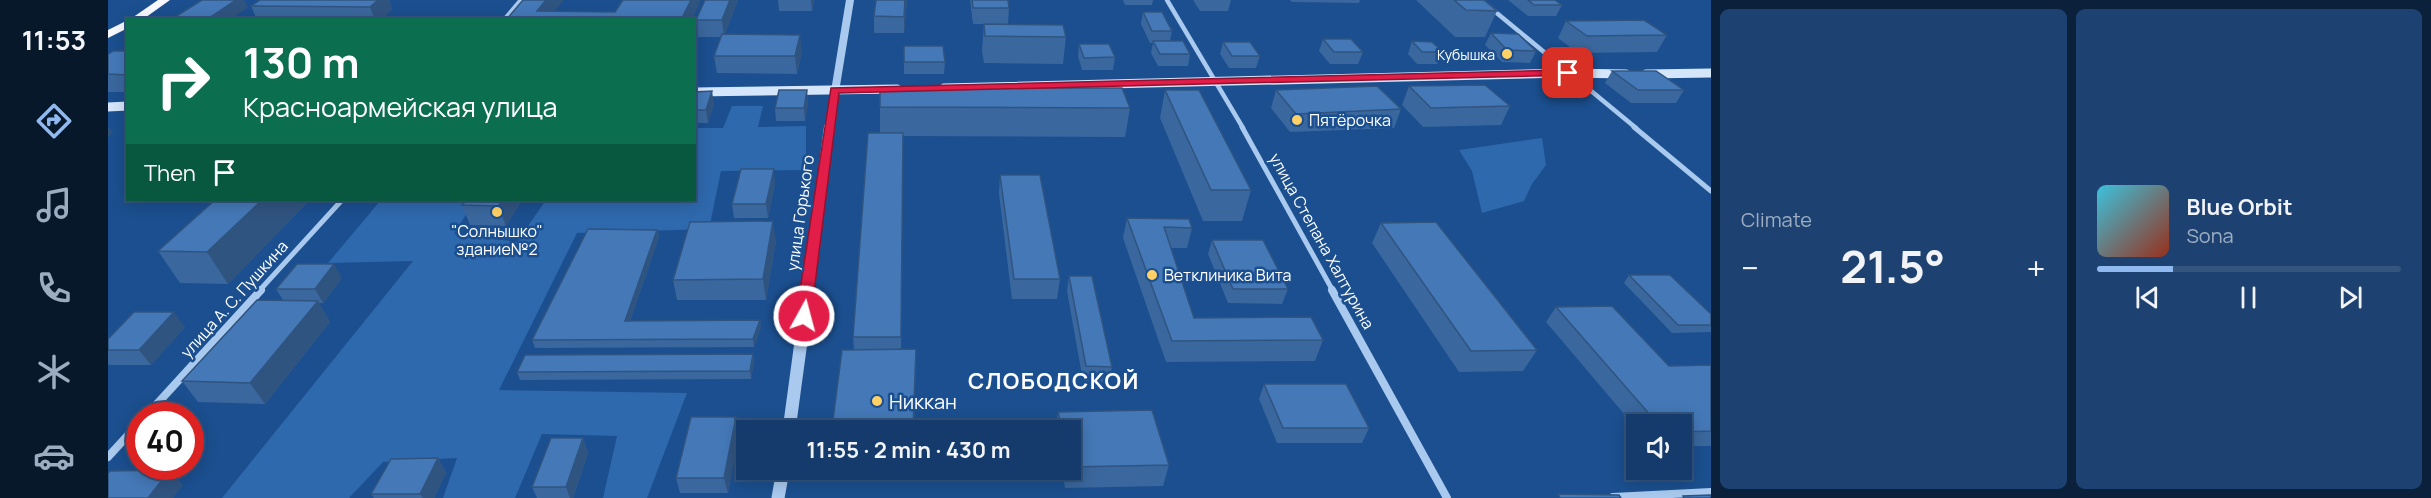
<!DOCTYPE html>
<html lang="en">
<head>
<meta charset="utf-8">
<style>
  body { margin:0; font-family:Manrope,sans-serif; background:#1d4271; color:#f1f3f6; height:100vh; display:flex; flex-direction:column; font-size:22px; white-space:nowrap }
  * { box-sizing:border-box; margin:0 }
  p { font-size:20px; color:#9dadc1 }
  .icon { flex:none; width:33px; height:33px; fill:none; stroke:currentColor; stroke-width:2; stroke-linecap:round; stroke-linejoin:round }
  .map { position:relative; flex:1; overflow:hidden }
  .panel { display:flex; flex-direction:column; gap:9px; padding:9px; background:#0b203b; width:720px }
  .panel>* { flex:none }
  .guide { position:absolute; left:18px; top:18px; width:570px; height:183px; border-radius:0px; box-shadow:0 3px 15px #0003,0 0 0 2px #33557e; background:#0b6e4f; color:#fff; overflow:hidden }
  .buttons { position:absolute; left:1518px; top:414px; display:grid; gap:12px }
  .buttons a { display:grid; place-items:center; width:66px; height:66px; border-radius:0px; background:#143b6b; box-shadow:0 3px 15px #0003,0 0 0 2px #33557e; font-size:30px }
  .speed { position:absolute; left:18px; top:402px; display:flex; gap:12px; font-size:30px; font-weight:700; text-align:center }
  .speed>* { display:grid; place-content:center; width:78px; height:78px; border-radius:50%; background:#143b6b; box-shadow:0 3px 15px #0003,0 0 0 2px #33557e; line-height:1 }
  .speed .limit { border:9px solid #d22; background:#fff; color:#111 }
  .pin { position:absolute; display:grid; place-items:center; width:51px; height:51px; color:#fff; margin:-26px; border-radius:12px; box-shadow:0 3px 9px #0006 }
  .me { position:absolute; width:66px; margin:-33px; rotate:7deg; stroke-linejoin:round; filter:drop-shadow(0 0 4px #0008) }
  .turn { display:flex; align-items:center; gap:21px; height:126px; padding:0 18px; font-size:27px }
  .turn .icon { width:78px; height:78px; stroke-width:2.5 }
  .turn b { display:block; font-size:42px; line-height:51px }
  .then { display:flex; align-items:center; height:57px; padding:0 18px; background:#0003; gap:12px; font-size:22px }
  .big { font-size:45px; font-weight:700; line-height:1.1 }
  .panel .widget { flex:1; display:flex; flex-direction:column; justify-content:center; gap:9px; min-width:0; padding:0 21px; border-radius:9px; background:#1d4271 }
  .song { display:flex; align-items:center; gap:18px }
  .cover { width:72px; height:72px; border-radius:9px; background:linear-gradient(135deg,hsl(190 70% 55%),hsl(10 70% 35%)) }
  .played { height:6px; border-radius:3px; background:linear-gradient(90deg,#90b9f0 25%,#33557e 25%) }
  .keys { display:flex; justify-content:space-around; direction:ltr }
  .heat { display:flex; justify-content:space-between; align-items:center; font-size:33px; direction:ltr }
  .panel .tiles { flex:1; display:grid; gap:9px; grid-template-columns:repeat(2,1fr) }
  .trip { position:absolute; left:628px; top:420px; width:345px; height:60px; border-radius:0px; background:#143b6b; box-shadow:0 3px 15px #0003,0 0 0 2px #33557e; font-weight:700; line-height:60px; text-align:center }
  main { display:flex; flex:1; min-height:0 }
  .menu { display:flex; flex-direction:column; width:108px; justify-content:space-around; align-items:center; background:#08182b; color:#9dadc1 }
  .menu .icon { width:42px; height:42px }
  .menu .selected { color:#90b9f0 }
  .menu b { font-size:27px; color:#f1f3f6 }
  .map>svg:first-child { display:block }
  .green { fill:#2e69ad }
  .lines { fill:none; stroke-linecap:round; stroke-linejoin:round }
  .minor-far2 { stroke:#a9c9ee; stroke-width:4.5 }
  .minor-far1 { stroke:#a9c9ee; stroke-width:5 }
  .minor { stroke:#a9c9ee; stroke-width:8 }
  .tertiary-far2 { stroke:#a9c9ee; stroke-width:8 }
  .tertiary-far1 { stroke:#a9c9ee; stroke-width:10 }
  .tertiary { stroke:#a9c9ee; stroke-width:13 }
  .secondary { stroke:#d6e6fa; stroke-width:9 }
  .trunk { fill:#f8faff; fill-rule:evenodd }
  .wall { fill:#3a679d }
  .shaded-wall { fill:#305480 }
  .building { fill:#4478b7; stroke:#305480; stroke-width:1.5 }
  .route { fill:#e11d48; stroke:#92132f; stroke-width:1.5 }
  .poi-dot { fill:#ffd166; stroke:#1b4f8f; stroke-width:2 }
  .labels { text-anchor:middle; dominant-baseline:central; stroke-width:5; stroke-linejoin:round; paint-order:stroke }
  .far-poi-label { font-size:14px; fill:#fff; stroke:#1b4f8f; text-anchor:end }
  .poi-label { font-size:16px; fill:#fff; stroke:#1b4f8f; text-anchor:start }
  .street-label { font-size:16px; fill:#fff; stroke:#1b4f8f }
  .near-poi-label { font-size:20px; fill:#fff; stroke:#1b4f8f; text-anchor:start }
  .district-label { font-size:22px; font-weight:bold; letter-spacing:1.5px; fill:#fff; stroke:#1b4f8f }
</style>
</head>
<body>
<main>
<nav class="menu">
<b>11:53</b>
<svg class="icon selected" aria-label="directions" viewBox="0 0 24 24"><path d="M12 3l9 9-9 9-9-9zM9 14v-3h6M13 9l2 2-2 2"/></svg>
<svg class="icon" aria-label="music" viewBox="0 0 24 24"><path d="M9 18V5l10-2v13"/><circle cx="6" cy="18" r="3"/><circle cx="16" cy="16" r="3"/></svg>
<svg class="icon" aria-label="phone" viewBox="0 0 24 24"><path d="M5 4h4l2 5-3 2q2 4 5 5l2-3 5 2v4C11 20 4 13 5 4z"/></svg>
<svg class="icon" aria-label="climate" viewBox="0 0 24 24"><path d="M12 3v18M4 7l16 10M4 17L20 7"/></svg>
<svg class="icon" aria-label="car" viewBox="0 0 24 24"><path d="M5 17H2v-5l4-1 3-4h7l3 4 3 1v5h-3M9 17h6M6 11h13"/><circle cx="7" cy="17" r="2"/><circle cx="17" cy="17" r="2"/></svg>
</nav>
<div class="map">
<svg width="1603" height="498" viewBox="0 0 1603 498">
  <rect width="100%" height="100%" fill="#1b4f8f"/>
  <path class="green" d="M624,106H655L650,127L698,126V170L613,171L601,229L469,233L391,390L579,393L539,498H495L509,436L434,434L407,498H335L349,458L275,462L241,498H114L305,261L220,263L273,200H367L346,234L409,242L438,200H586L587,128H615Z
    M1434,138L1438,165L1424,184L1416,201L1374,213L1364,171L1351,150Z"/>
  <g class="lines">
    <path class="minor-far2" d="M1059,0L1135,128
      M1373,0L1528,128
      M396,20L413,0"/>
    <path class="minor-far1" d="M1134,127L1225,291
      M1526,127L1603,191
      M151,291L234,200"/>
    <path class="minor" d="M1224,290L1339,498
      M38,416L153,290
      M0,457L32,422
      M1505,497L1603,492"/>
    <path class="tertiary-far2" d="M721,128L742,0"/>
    <path class="tertiary-far1" d="M699,291L721,127"/>
    <path class="tertiary" d="M681,430L700,290
      M670,498L675,470"/>
    <path class="secondary" d="M1538,74L1603,73
      M836,88L1460,73L1518,74
      M586,92L789,89
      M0,107L20,106"/>
    <path class="trunk" d="M50,0H62L34,20H21Z
      M20,20V28L0,38V30Z"/>
  </g>
  <path class="wall" d="M281,0L284,9L273,20H149L143,6Z
    M597,0H630L617,34L694,52L689,74L609,73L606,56L613,37H590L588,20Z
    M670,0H706L704,11H671Z
    M768,0H799L796,33H766V16Z
    M862,0H900L901,8L900,24H865Z
    M1015,0H1045L1044,5H1017Z
    M1085,0H1123L1120,11H1092Z
    M1182,0H1252L1251,3L1184,2Z
    M1308,0H1376L1389,11L1377,37H1347Z
    M1400,0H1447L1454,5L1448,16H1420Z
    M1035,12L1064,31L1062,41L1082,54L1080,66H1050L1043,53L1045,43H1042L1033,24Z
    M1458,21L1559,35L1549,52L1470,53L1450,38Z
    M876,24L958,37L955,64L876,63L874,51Z
    M1383,33L1428,51L1422,63L1394,62L1377,45Z
    M1215,39L1255,52L1250,64H1222L1211,51Z
    M1304,41L1335,52L1329,64H1309L1300,54Z
    M1115,42L1152,56L1148,68H1121L1112,54Z
    M971,44L1007,57L1005,70H974L970,56Z
    M796,46L837,62L836,74H796Z
    M20,51V92H0V54Z
    M1504,71L1576,90L1568,103H1523L1497,83Z
    M1301,86L1402,106L1393,125L1315,127L1294,105Z
    M1057,90L1143,190L1134,221H1095L1052,118Z
    M1168,90L1293,109L1286,128L1182,132L1163,108Z
    M586,92L606,104L600,123H586Z
    M700,103L697,121H668L667,108Z
    M772,107L1022,108L1017,137L795,136L793,349H808L806,430H724V428L746,350L745,337L772,133Z
    M892,175L952,279L949,299H904L891,194Z
    M667,183L660,218H626L624,204Z
    M107,200H202L120,284L72,283L50,251Z
    M414,200L398,226L362,225L354,205Z
    M1019,218L1084,228L1079,248H1062L1086,318L1215,340L1207,361L1058,362L1015,238Z
    M1273,223L1429,350L1415,371L1351,372L1264,243Z
    M549,230L551,237L522,321L652,320L653,327L646,347L427,348L424,340Z
    M1104,240L1180,289L1174,304L1120,303L1100,254Z
    M668,241L658,300H569L565,280Z
    M1521,275L1603,314V332L1564,333L1516,283Z
    M961,276L1004,367L1001,382L975,381L959,291Z
    M234,278L215,303H211L222,322L157,404L90,402L74,381L175,300L168,289Z
    M1448,307L1561,366L1603,365V446H1574V424H1528V428L1438,322Z
    M77,327L43,365H1L0,364V339Z
    M645,354L646,362L643,379L412,380L409,372Z
    M1156,384L1261,428L1254,443H1169L1151,399Z
    M950,412L1061,465L1055,486L957,488L954,470H963V430H947Z
    M631,432L620,493H572L568,478Z
    M475,438L480,453L465,498H429L424,487Z
    M330,458L338,473L326,498H266L263,494Z"/>
  <path class="shaded-wall" d="M128,0H136L140,7L122,20H98Z
    M270,0H281L284,9L273,20H267L262,7Z
    M438,0H456L440,20L429,11Z
    M583,0H593L584,20H573Z
    M622,0H630L616,37L614,20Z
    M703,0H706L704,11Z
    M797,0H799L796,33V17Z
    M692,35L694,52L689,74L687,56Z
    M699,90L700,103L697,121L696,108Z
    M604,91L606,104L600,123L598,110Z
    M0,126L5,133L0,137Z
    M795,133V162L793,370V337Z
    M666,169L667,183L660,218L658,204Z
    M154,200H202L120,284L99,252Z
    M395,200H414L398,226L390,206Z
    M665,221L668,241L658,300L655,279Z
    M549,230L551,237L519,329L517,321Z
    M226,264L234,278L215,303L207,289Z
    M210,301L222,322L157,404L142,383Z
    M66,312L77,327L43,365L31,350Z
    M652,320L653,327L646,347L645,339Z
    M645,354L646,362L643,379L642,371Z
    M628,417L631,432L620,493L616,478Z
    M475,438L480,453L465,498H462L458,487Z
    M330,458L338,473L326,498H315L312,494Z
    M62,470L75,485L65,498H40Z"/>
  <path class="building" d="M94,0H128L98,20H62Z
    M152,0H270L262,7L143,6Z
    M415,0H438L429,11L507,12L515,0H583L573,20H398Z
    M597,0H622L614,20H588Z
    M768,0H797L796,17L766,16Z
    M864,0H900L901,8H865Z
    M1346,0H1376L1389,11L1358,10Z
    M1420,0H1447L1454,5H1426Z
    M1035,12H1054L1064,31H1044Z
    M1536,20L1559,35L1479,36L1458,21Z
    M876,24L955,25L958,37L877,36Z
    M1383,33L1410,34L1428,51L1399,50Z
    M614,34L692,35L687,56H606Z
    M1215,39H1243L1255,52H1226Z
    M1045,41H1075L1082,54H1052Z
    M1304,41L1324,42L1335,52H1314Z
    M1115,42H1142L1152,56H1124Z
    M971,44H1001L1007,57L976,58Z
    M796,46H835L837,62H796Z
    M5,51H20V75L0,74V54Z
    M1504,71H1548L1576,90H1530Z
    M1377,85L1402,106L1323,108L1301,86Z
    M1269,86L1293,109L1188,114L1168,90Z
    M772,88H1014L1022,108L772,107Z
    M671,90H699L696,108H667Z
    M1057,90H1091L1143,190H1103Z
    M604,91L598,110H586V92Z
    M760,133H795L793,337H745Z
    M633,169H666L658,204H624Z
    M892,175H932L952,279H906Z
    M107,200H154L99,252L50,251Z
    M359,200H395L390,206L354,205Z
    M1019,218L1081,219L1084,228L1056,227L1086,318L1203,317L1215,340L1064,341Z
    M665,221L655,279L565,280L582,222Z
    M1328,222L1429,350L1363,351L1273,223Z
    M480,229L549,230L517,321L652,320L645,339L424,340Z
    M1104,240H1155L1180,289H1125Z
    M189,264H226L207,289H168Z
    M1521,275H1562L1603,314V325H1570Z
    M961,276H984L1004,367L978,366Z
    M149,300L210,301L142,383L74,381Z
    M1504,306L1561,366L1603,365V431L1574,432V424H1550L1448,307Z
    M26,312H66L31,350H0V339Z
    M808,349L805,429L724,428L734,350Z
    M645,354L642,371L409,372L417,355Z
    M1156,384H1238L1261,428H1175Z
    M1044,410L1061,465L963,467V430H954L950,412Z
    M583,417H628L616,478H568Z
    M443,438H475L458,487H424Z
    M330,458L312,494H263L283,459Z
    M62,470L40,498H0V473L2,471Z
    M1450,494L1511,495L1513,498H1452Z
    M1603,495V498H1576L1575,496Z"/>
  <path class="route" d="M1460,70L1464,71V75L731,93L703,316L696,322L688,316L723,88Z"/>
  <g class="poi-dot">
    <circle cx="1399" cy="54" r="6"/>
    <circle cx="1189" cy="120" r="6"/>
    <circle cx="389" cy="212" r="6"/>
    <circle cx="1044" cy="275" r="6"/>
    <circle cx="769" cy="401" r="6"/>
  </g>
  <g class="labels">
    <g class="far-poi-label">
      <text x="1387" y="54">Кубышка</text>
    </g>
    <g class="poi-label">
      <text x="1201" y="120">Пятёрочка</text>
      <text x="389" y="231" text-anchor="middle">"Солнышко"<tspan x="389" dy="18">здание№2</tspan></text>
      <text x="1056" y="275">Ветклиника Вита</text>
    </g>
    <g class="street-label">
      <text transform="translate(692 213) rotate(-82)">улица Горького</text>
      <text transform="translate(1214 241) rotate(61)">улица Степана Халтурина</text>
      <text transform="translate(126 299) rotate(-48)">улица А. С. Пушкина</text>
    </g>
    <g class="near-poi-label">
      <text x="781" y="401">Никкан</text>
    </g>
    <g class="district-label">
      <text x="946" y="381">СЛОБОДСКОЙ</text>
    </g>
  </g>
</svg>
<div class="buttons">
<a><svg class="icon" aria-label="sound" viewBox="0 0 24 24"><path d="M4 9h4l5-4v14l-5-4H4zM17 9q2 3 0 6"/></svg></a>
</div>
<div class="speed"><div class="limit">40</div></div>
<div class="pin" style="left:1460px;top:73px;background:#d93025"><svg class="icon" aria-label="arrive" viewBox="0 0 24 24"><path d="M6 21V4h12l-3 4 3 4H6"/></svg></div>
<svg class="me" style="left:696px;top:316px" viewBox="-20 -20 40 40"><circle r="17" fill="#e11d48" stroke="#fff" stroke-width="3"/><path d="M0-11L8 9 0 5-8 9z" fill="#fff"/></svg>
<div class="trip">11:55 · 2 min · 430 m</div>
<div class="guide">
<div class="turn"><svg class="icon" aria-label="right" viewBox="0 0 24 24"><path d="M7 20v-9h11M14 6l5 5-5 5"/></svg><div><b>130 m</b>Красноармейская улица</div></div>
<div class="then">Then<svg class="icon" aria-label="arrive" viewBox="0 0 24 24"><path d="M6 21V4h12l-3 4 3 4H6"/></svg></div>
</div>
</div>
<section class="panel">
<div class="tiles">
<div class="widget"><p>Climate</p>
<div class="heat"><a>−</a><b class="big">21.5°</b><a>+</a></div>
</div>
<div class="widget">
<div class="song"><i class="cover"></i><div><b>Blue Orbit</b><p>Sona</p></div></div>
<div class="played"></div>
<div class="keys"><svg class="icon" aria-label="previous" viewBox="0 0 24 24"><path d="M18 5L8 12l10 7zM5 5v14"/></svg><svg class="icon" aria-label="pause" viewBox="0 0 24 24"><path d="M8 5v14M16 5v14"/></svg><svg class="icon" aria-label="next" viewBox="0 0 24 24"><path d="M6 5l10 7-10 7zM19 5v14"/></svg></div>
</div>
</div>
</section>
</main>
</body>
</html>
